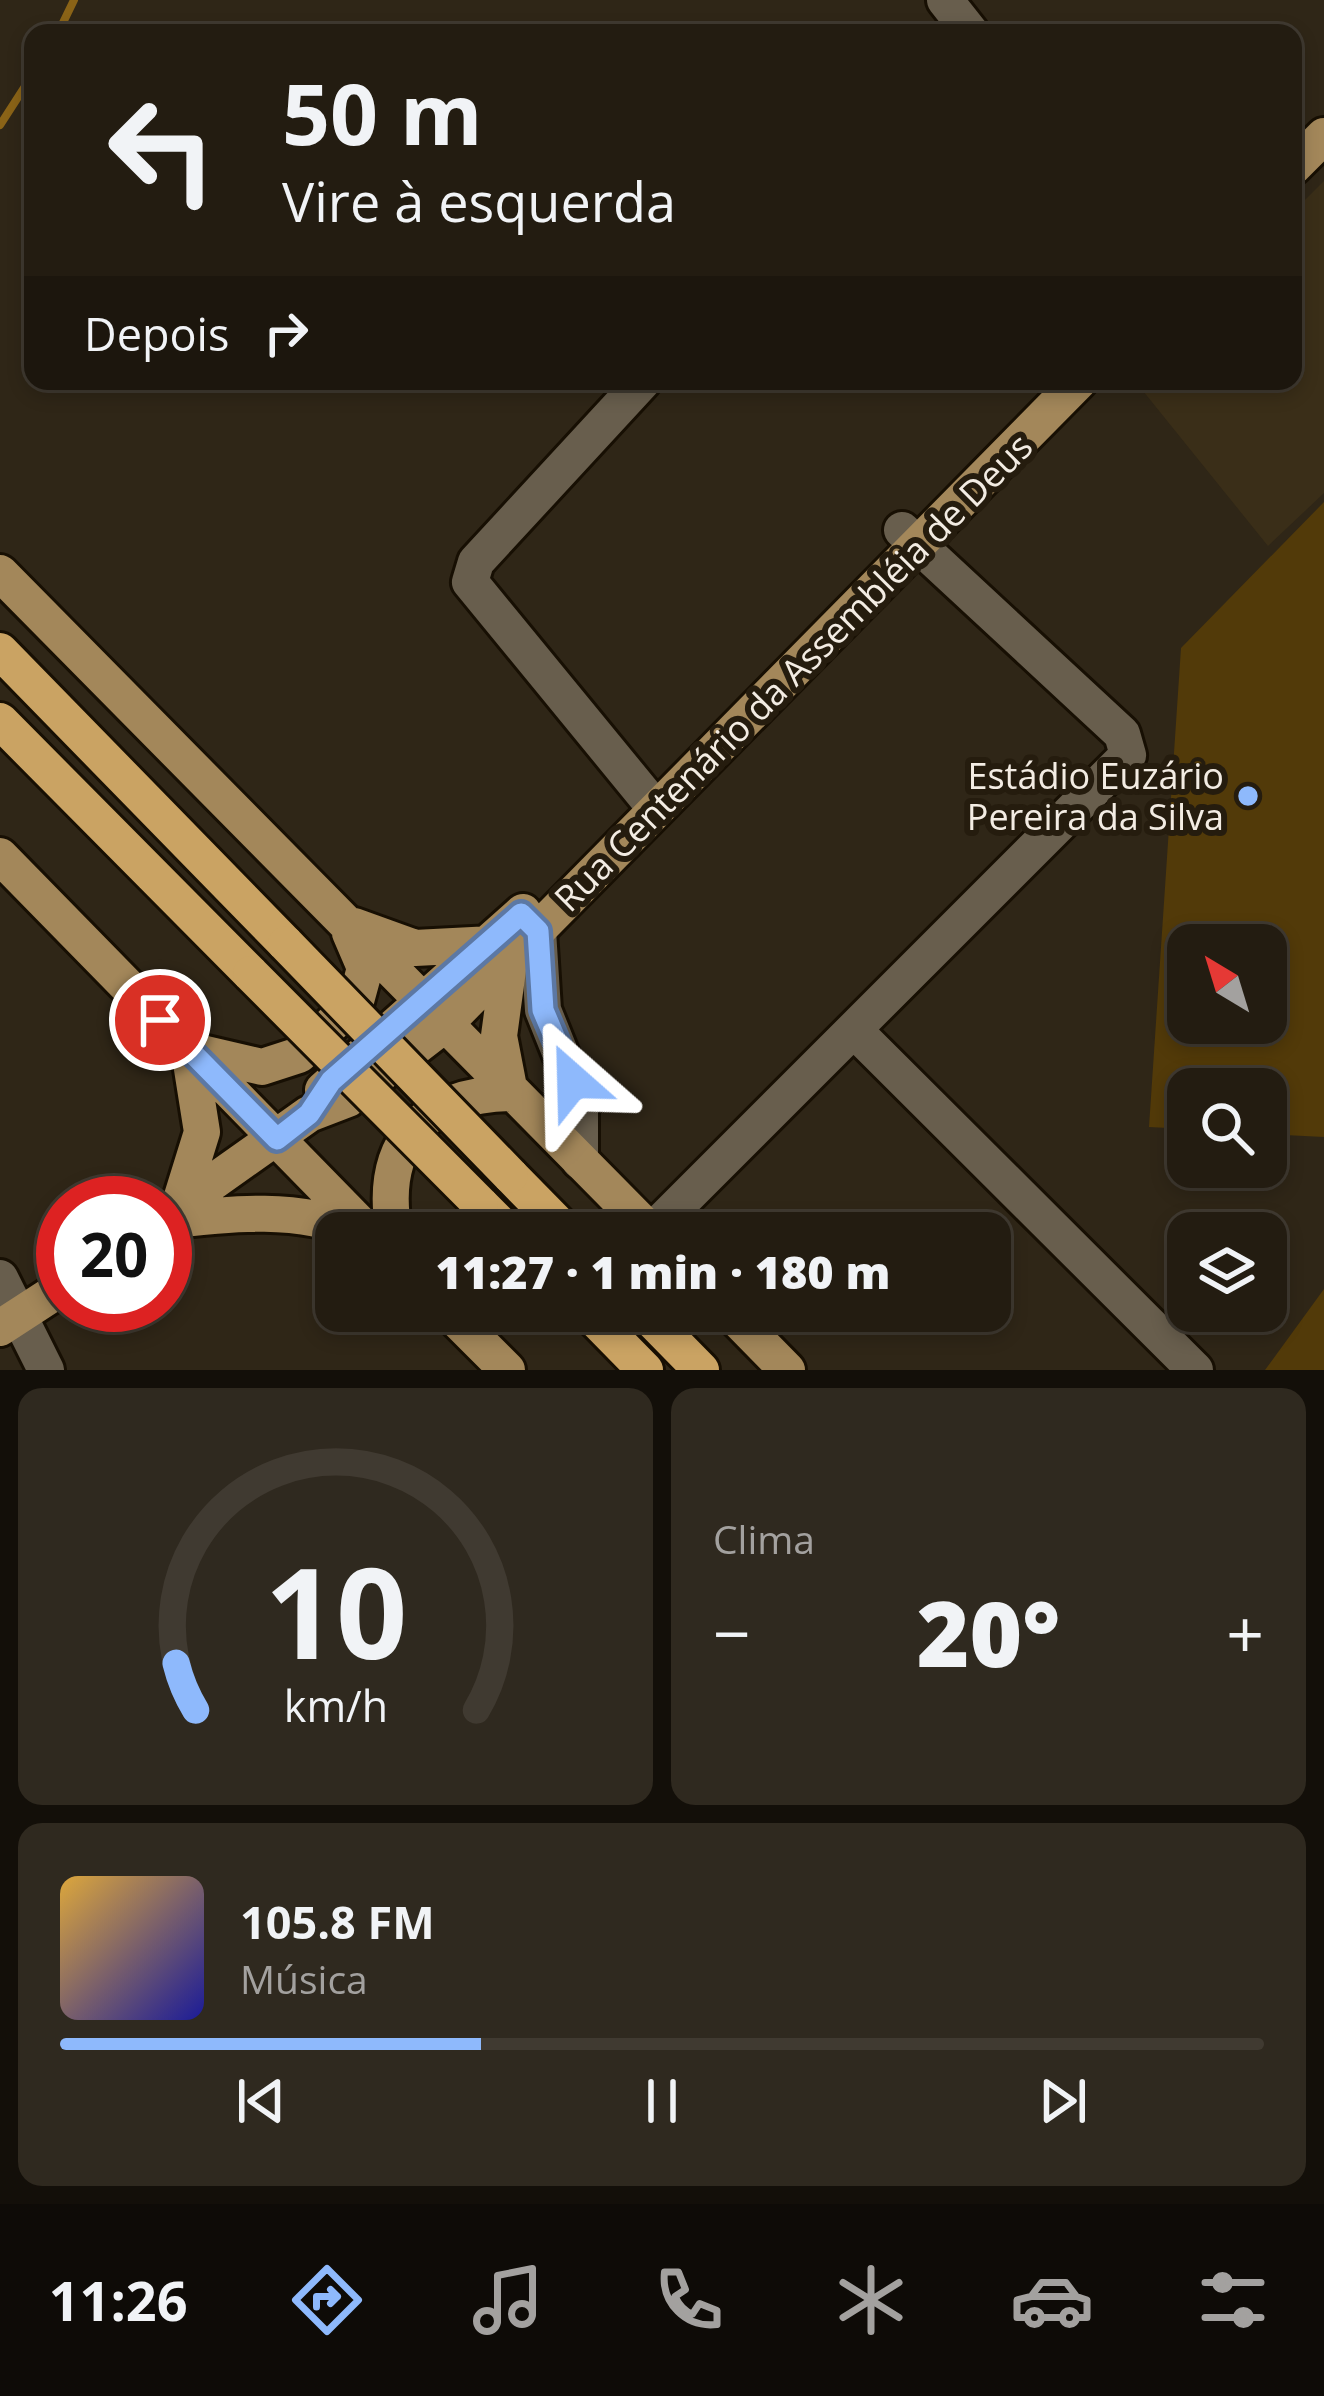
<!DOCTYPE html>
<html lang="pt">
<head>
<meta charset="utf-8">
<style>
  body { margin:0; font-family:"Open Sans",sans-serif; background:#2f291f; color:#f1f3f6; height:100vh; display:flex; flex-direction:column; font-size:45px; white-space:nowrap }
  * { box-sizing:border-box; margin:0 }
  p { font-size:39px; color:#a3a19f }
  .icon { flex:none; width:66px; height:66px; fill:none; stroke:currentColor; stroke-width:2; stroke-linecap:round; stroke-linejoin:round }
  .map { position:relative; height:1370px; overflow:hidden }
  .sheet { display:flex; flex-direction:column; gap:18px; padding:18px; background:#130f09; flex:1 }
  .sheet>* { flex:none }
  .top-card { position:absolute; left:24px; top:24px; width:1278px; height:366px; border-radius:24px; box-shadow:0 6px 18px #0003,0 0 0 3px #403a31; background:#231c11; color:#f1f3f6; overflow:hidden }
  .needle { width:78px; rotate:322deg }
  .tools { position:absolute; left:1167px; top:924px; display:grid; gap:24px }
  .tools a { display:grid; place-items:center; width:120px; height:120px; border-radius:24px; background:#231c11; box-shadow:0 6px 18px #0003,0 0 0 3px #403a31; font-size:60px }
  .speed { position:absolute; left:36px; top:1176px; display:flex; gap:24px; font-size:60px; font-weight:700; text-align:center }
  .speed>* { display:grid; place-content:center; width:156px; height:156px; border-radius:50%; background:#231c11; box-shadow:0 6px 18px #0003,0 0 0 3px #403a31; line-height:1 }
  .speed .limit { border:18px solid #d22; background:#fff; color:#111 }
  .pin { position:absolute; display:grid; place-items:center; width:102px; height:102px; color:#fff; margin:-51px; border:6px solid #fff; border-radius:50%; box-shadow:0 3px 12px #0007 }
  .me { position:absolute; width:132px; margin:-66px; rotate:335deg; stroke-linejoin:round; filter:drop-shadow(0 0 9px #0008) }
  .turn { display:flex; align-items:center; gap:42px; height:252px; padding:0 60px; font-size:54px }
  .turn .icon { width:156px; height:156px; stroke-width:2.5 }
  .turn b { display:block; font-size:84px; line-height:102px }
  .then { display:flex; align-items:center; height:114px; padding:0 60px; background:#0003; gap:24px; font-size:45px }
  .big { font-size:90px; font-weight:800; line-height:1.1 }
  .sheet .widget { flex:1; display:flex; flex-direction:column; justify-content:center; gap:18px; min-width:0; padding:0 42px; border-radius:24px; background:#2f291f }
  .sheet .dial { align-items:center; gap:0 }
  .dial svg { height:312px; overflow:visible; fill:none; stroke:#403a31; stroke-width:7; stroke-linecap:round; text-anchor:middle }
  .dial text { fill:#f1f3f6; stroke:none }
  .song { display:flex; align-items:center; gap:36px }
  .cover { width:144px; height:144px; border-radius:18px; background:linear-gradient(135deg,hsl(40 70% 55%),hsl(240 70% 35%)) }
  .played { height:12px; border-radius:6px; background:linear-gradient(90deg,#8eb9fc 35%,#403a31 35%) }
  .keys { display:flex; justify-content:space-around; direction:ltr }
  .heat { display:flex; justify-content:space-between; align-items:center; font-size:66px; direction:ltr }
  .sheet .tiles { flex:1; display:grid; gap:18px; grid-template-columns:1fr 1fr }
  .widget:last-child { grid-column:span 2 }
  .trip { position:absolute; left:315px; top:1212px; width:696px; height:120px; border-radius:24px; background:#231c11; box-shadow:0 6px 18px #0003,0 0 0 3px #403a31; font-weight:800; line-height:120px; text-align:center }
  .tab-bar { display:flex; height:192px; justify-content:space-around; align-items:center; background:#0e0b07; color:#a3a19f }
  .tab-bar .icon { width:84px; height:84px }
  .tab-bar .selected { color:#8eb9fc }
  .tab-bar b { font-size:54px; color:#f1f3f6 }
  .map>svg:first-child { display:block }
  .built { fill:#3a2e18 }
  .green { fill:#523a09; fill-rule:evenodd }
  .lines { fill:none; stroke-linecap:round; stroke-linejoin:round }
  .stream { stroke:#8a6317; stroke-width:8 }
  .minor-casing { stroke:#170f03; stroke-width:42 }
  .major-casing { stroke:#170f03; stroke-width:42 }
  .highway-casing { stroke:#170f03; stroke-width:42 }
  .minor { stroke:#685e4d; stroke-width:36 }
  .major { stroke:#a3875a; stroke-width:36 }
  .highway { stroke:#caa363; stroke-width:36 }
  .highway-bridge-casing { stroke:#170f03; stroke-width:42; stroke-linecap:butt }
  .highway-bridge { stroke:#caa363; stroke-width:36 }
  .route-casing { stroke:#5c78a4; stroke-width:30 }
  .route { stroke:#8eb9fc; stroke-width:21 }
  .poi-dot { fill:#8eb9fc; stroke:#251c0e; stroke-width:4.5 }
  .labels { text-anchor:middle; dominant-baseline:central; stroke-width:12; stroke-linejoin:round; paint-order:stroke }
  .street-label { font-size:36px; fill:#f3ece3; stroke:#251c0e }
  .poi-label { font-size:36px; fill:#f3ece3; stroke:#251c0e; text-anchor:end }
</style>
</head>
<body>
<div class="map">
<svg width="1324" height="1370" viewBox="0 0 1324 1370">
  <rect width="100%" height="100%" fill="#2f2617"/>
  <path class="built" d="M1324,181V493L1268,546L1135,381H1293V212Z"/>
  <path class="green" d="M1324,502V1137L1266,1134V1089H1188V1129L1149,1127L1181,648ZM1188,945H1266V1023H1188Z
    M1324,1289V1370H1265Z"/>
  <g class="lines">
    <path class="stream" d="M58,33L74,0
      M0,125L33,74"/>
    <g class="minor-casing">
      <path id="minor" d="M945,0L971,33
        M643,381L476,562L470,582L656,809
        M521,914L538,931L543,1010L580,1102V1161
        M854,1030L1195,1370
        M651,1232L1128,755L1122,734L902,530
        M0,1278L46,1370"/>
    </g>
    <g class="major-casing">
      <path id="major" d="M1293,167L1324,136
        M0,573L652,1233
        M0,856L369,1233
        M354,926L415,948L492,944
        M509,962L499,1036L510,1093
        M193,1051L262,1067L299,1055L356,1001L365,968L350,933
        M323,1090L523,912
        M179,1206L202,1132L189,1050
        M165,1216L309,1114L348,1099L444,1025L1079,381
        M165,1221C233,1213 297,1206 362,1232
        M394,1233C378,1145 422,1095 510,1093
        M448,1311L507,1370
        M729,1311L787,1370
        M0,1328L63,1287"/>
    </g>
    <g class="highway-casing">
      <path id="highway" d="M0,651L286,944
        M0,721L251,974
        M510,1175L567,1233
        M480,1204L509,1233
        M587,1311L645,1370
        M643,1311L701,1370"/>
    </g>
    <use href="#minor" class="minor"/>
    <use href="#major" class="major"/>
    <use href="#highway" class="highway"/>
    <g class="highway-bridge-casing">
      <path id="highway-bridge" d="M286,944L510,1175
        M251,974L480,1204"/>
    </g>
    <use href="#highway-bridge" class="highway-bridge"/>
  </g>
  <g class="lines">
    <g class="route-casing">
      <path id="route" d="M160,1020L277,1139L309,1114L331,1081L521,914L538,931L543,1010L573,1081"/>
    </g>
    <use href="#route" class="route"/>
  </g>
  <circle class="poi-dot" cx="1248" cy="796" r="12"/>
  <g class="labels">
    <g class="street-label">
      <text transform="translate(793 672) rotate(-45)">Rua Centenário da Assembléia de Deus</text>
    </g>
    <g class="poi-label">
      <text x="1224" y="775">Estádio Euzário<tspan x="1224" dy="41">Pereira da Silva</tspan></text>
    </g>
  </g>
</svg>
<div class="tools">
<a><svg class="needle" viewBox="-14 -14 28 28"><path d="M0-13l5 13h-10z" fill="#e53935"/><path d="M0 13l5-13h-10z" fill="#a3a19f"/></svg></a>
<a><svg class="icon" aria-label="search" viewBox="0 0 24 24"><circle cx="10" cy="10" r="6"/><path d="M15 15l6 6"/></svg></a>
<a><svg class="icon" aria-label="layers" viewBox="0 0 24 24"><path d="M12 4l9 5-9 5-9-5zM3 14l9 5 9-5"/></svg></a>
</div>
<div class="speed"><div class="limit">20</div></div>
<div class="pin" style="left:160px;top:1020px;background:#d93025"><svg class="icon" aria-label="arrive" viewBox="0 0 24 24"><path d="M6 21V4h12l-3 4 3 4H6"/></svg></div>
<svg class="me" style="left:573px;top:1081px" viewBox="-20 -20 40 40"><path d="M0-17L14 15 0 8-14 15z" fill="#8eb9fc" stroke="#fff" stroke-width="4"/></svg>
<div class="trip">11:27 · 1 min · 180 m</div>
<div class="top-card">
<div class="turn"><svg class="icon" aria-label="left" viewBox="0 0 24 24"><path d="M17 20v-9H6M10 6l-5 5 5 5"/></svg><div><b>50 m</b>Vire à esquerda</div></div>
<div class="then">Depois<svg class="icon" aria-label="right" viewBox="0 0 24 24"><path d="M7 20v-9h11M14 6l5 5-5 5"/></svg></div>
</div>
</div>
<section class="sheet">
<div class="tiles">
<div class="widget dial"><svg viewBox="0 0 100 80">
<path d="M14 69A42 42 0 1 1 86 69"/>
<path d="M14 69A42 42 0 0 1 9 57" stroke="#8eb9fc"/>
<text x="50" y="56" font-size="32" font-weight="700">10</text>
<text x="50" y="72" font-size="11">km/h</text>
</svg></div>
<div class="widget"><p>Clima</p>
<div class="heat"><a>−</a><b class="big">20°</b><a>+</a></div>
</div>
<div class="widget">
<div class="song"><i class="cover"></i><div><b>105.8 FM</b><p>Música</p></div></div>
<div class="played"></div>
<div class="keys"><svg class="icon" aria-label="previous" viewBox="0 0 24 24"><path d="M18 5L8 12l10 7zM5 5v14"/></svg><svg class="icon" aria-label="pause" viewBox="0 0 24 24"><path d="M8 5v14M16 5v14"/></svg><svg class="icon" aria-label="next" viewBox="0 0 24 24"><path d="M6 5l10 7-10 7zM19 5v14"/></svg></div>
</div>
</div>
</section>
<nav class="tab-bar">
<b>11:26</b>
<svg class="icon selected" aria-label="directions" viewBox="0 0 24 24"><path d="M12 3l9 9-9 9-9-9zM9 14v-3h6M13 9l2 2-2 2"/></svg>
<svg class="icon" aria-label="music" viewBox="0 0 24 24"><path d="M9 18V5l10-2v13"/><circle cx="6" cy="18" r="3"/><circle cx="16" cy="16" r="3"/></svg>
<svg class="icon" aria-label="phone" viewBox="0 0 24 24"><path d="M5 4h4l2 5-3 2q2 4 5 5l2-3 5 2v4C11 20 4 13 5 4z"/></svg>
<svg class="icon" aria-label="climate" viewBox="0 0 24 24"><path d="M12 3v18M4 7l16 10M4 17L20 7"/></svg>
<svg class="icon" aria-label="car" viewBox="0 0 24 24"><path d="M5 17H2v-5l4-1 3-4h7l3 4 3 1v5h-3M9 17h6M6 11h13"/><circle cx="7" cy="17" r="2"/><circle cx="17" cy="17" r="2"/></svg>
<svg class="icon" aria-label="filters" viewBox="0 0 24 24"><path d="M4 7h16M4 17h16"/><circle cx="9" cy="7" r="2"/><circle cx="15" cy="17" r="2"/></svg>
</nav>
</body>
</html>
